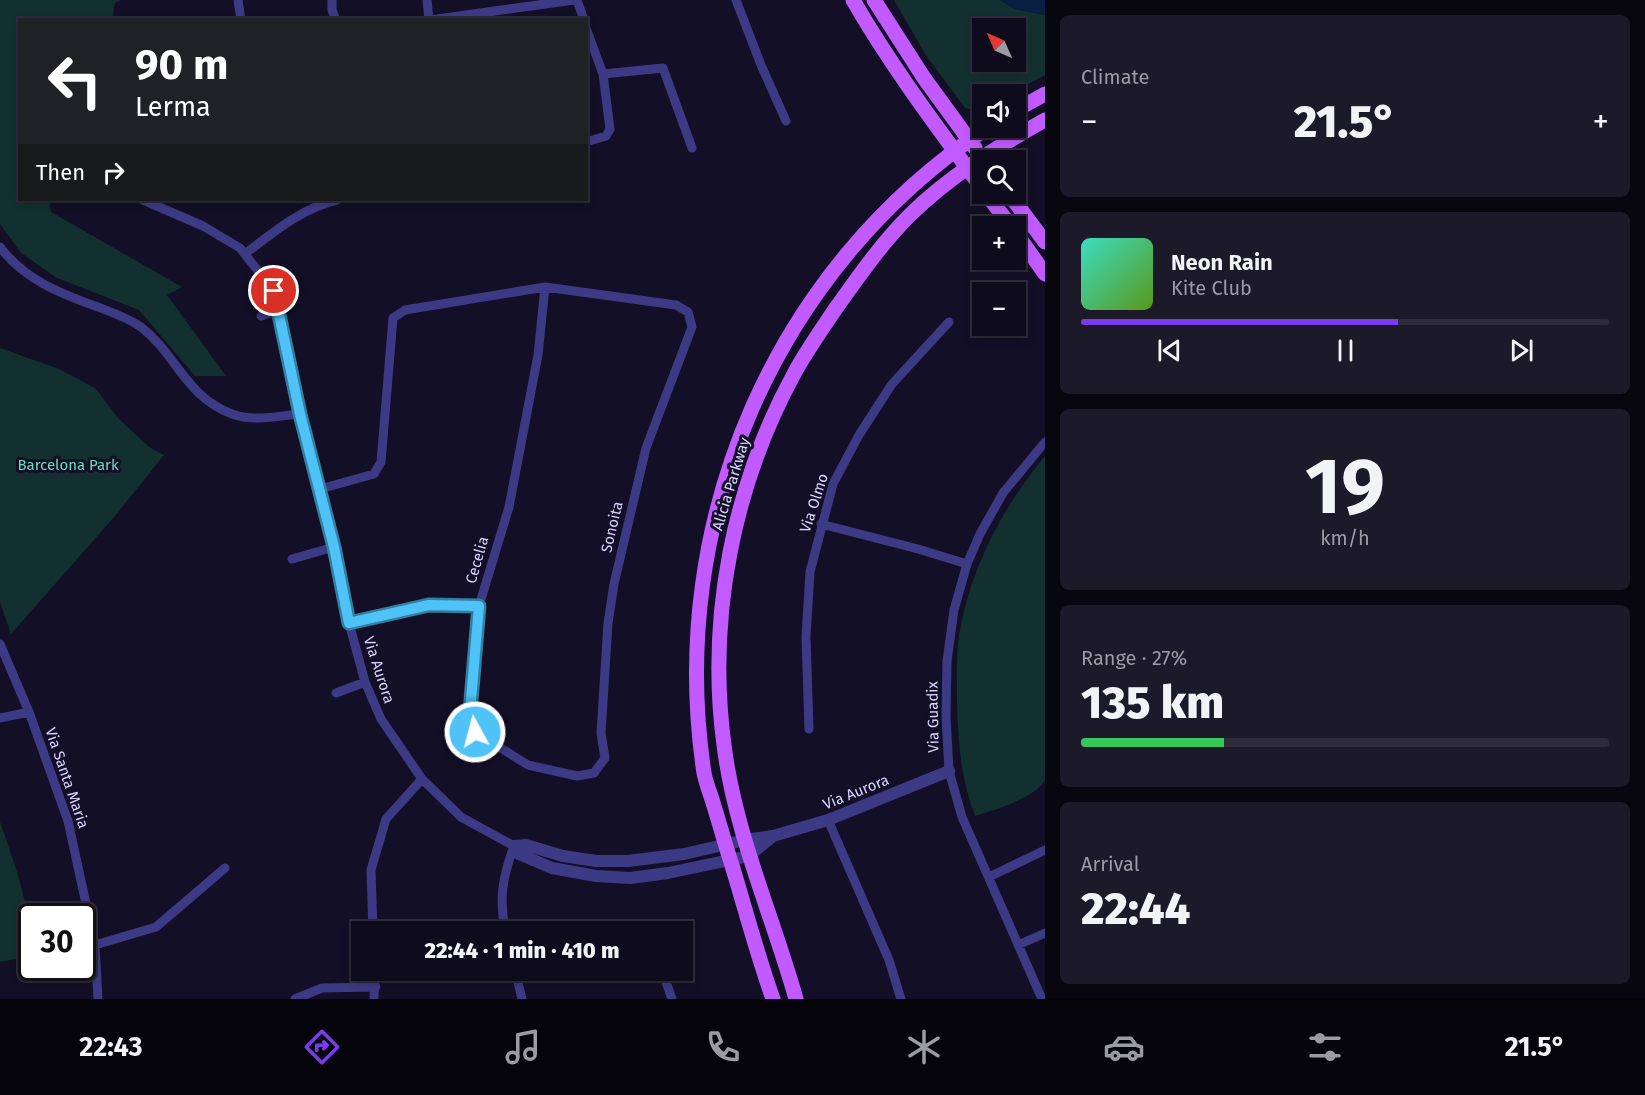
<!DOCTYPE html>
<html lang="en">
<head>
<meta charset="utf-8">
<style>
  body { margin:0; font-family:"Fira Sans",sans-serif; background:#1c1929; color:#f1f3f6; height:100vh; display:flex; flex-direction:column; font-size:22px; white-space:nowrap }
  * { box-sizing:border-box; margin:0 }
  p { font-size:20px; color:#9b9ba3 }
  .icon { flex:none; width:33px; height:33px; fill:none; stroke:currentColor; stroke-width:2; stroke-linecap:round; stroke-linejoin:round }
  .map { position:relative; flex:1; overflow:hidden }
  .side { display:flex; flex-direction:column; gap:15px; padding:15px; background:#08060f; width:600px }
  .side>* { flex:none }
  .top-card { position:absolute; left:18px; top:18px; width:570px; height:183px; border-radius:0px; box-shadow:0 3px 9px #0003,0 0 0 2px #2e2b3b; background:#202124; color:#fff; overflow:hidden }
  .needle { width:39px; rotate:315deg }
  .controls { position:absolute; left:972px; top:18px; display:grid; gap:12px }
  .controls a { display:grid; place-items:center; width:54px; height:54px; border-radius:0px; background:#0e0b1c; box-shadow:0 3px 9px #0003,0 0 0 2px #2e2b3b; font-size:30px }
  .speed { position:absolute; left:18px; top:903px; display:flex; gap:12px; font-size:30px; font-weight:700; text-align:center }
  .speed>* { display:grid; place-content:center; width:78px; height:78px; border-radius:50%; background:#0e0b1c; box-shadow:0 3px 9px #0003,0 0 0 2px #2e2b3b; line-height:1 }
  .speed .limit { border:3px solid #111; border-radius:9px; background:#fff; color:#111 }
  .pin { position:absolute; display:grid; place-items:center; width:51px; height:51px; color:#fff; margin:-26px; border:3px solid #fff; border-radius:50%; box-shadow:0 2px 6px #0007 }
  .me { position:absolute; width:66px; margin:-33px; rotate:353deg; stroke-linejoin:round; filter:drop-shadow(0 0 4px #0008) }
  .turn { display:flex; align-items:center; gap:21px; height:126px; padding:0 18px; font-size:27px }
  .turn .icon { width:78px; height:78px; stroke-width:2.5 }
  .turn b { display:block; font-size:42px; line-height:51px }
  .then { display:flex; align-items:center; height:57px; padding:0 18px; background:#0003; gap:12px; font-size:22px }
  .big { font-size:45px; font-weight:800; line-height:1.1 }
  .side .card { flex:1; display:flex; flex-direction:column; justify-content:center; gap:9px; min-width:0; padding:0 21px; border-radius:9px; background:#1c1929 }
  .side .dial { align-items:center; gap:0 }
  .dial b { font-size:78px; line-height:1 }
  .song { display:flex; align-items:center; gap:18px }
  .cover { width:72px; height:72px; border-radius:9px; background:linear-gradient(135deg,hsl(170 70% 55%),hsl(90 70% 35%)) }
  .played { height:6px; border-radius:3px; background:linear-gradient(90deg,#7c3aed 60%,#2e2b3b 60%) }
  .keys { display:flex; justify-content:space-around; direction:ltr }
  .heat { display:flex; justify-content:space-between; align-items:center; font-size:33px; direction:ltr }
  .charge { height:9px; border-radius:4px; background:linear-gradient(90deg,#34c759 27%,#2e2b3b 0) }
  .trip { position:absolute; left:351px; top:921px; width:342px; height:60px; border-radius:0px; background:#0e0b1c; box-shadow:0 3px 9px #0003,0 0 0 2px #2e2b3b; font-weight:800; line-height:60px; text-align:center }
  .tab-bar { display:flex; height:96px; justify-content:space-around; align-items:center; background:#06040b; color:#9b9ba3 }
  .tab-bar .icon { width:42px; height:42px }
  .tab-bar .selected { color:#7c3aed }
  .tab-bar b { font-size:27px; color:#f1f3f6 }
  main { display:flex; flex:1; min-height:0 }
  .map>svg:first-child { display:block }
  .green { fill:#12302f; fill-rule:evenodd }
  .water { fill:#0a1f44 }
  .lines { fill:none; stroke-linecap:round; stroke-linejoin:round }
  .minor { stroke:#3d3a85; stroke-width:9 }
  .tertiary { stroke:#3d3a85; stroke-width:12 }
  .primary { stroke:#c25bff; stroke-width:15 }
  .route-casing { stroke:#337fa1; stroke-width:15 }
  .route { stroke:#4fc3f7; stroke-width:10 }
  .labels { text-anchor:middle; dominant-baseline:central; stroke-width:6; stroke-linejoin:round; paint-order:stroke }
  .park-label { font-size:15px; fill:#5fe0c0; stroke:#130f26 }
  .street-label { font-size:15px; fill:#d9d4ff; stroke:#130f26 }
</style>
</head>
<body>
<main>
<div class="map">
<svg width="1045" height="999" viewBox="0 0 1045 999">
  <rect width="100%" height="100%" fill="#130f26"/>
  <path class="green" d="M0,0H121L115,3L112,19L20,20V200H49L51,212L182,287L167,295L226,376H195L139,310L57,278L21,253L0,224Z
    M894,0H1000L1015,9L1045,15V75L1010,94H982V112L965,108L925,54ZM982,28H1016V62H982Z
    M0,348L59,369L95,388L119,419L149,447L164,455L115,516L11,634L0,602Z
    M1045,456V780C1035,798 994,810 975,816C961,780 958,743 957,704C957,681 956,658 959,635C970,569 1002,508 1045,456Z
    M0,822C15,865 32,910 31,956L0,962Z"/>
  <path class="water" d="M1000,0H1045V15L1015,9Z"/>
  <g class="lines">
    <path class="minor" d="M238,0L241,20
      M332,0V10L336,20
      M427,0L429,20
      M577,0L584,20
      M736,0L761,65L786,121
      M430,20L574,0
      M586,28L603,74L610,129L606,136L586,142
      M603,74L663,68L692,148
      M143,200L203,226L240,248L274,291L280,310L300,414L334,547L349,623L365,682L381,719L422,779L461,817L514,846C503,876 498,900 506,932
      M0,247C24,279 59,293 95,306C111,312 127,317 141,327C177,355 185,396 232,414C254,422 278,416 300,414
      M246,253C274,232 302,208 337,200
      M261,316L280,310
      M320,489L374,474L381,462L393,318L405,310L545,287L676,305L688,312L692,327L646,448L614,584L608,623L601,733L605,758L594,773L577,776L528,765L475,732L470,712L479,606L509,507L538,355L545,287
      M821,524L918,549L967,564
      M292,559L334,547
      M349,623L429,605L479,606
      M0,644L29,712L68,821L95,945L98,999
      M336,693L365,682
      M0,718L29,712
      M809,729L806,637L810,572L833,484L859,435L892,384L949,322
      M828,820L889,960L901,999
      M989,877L1045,850
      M373,932L371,870L386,819L422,779
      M95,945L156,927L225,868
      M1018,945L1045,933
      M515,970L522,999
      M662,970L672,999
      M295,999L322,988L376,987
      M374,999L375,970
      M1042,999L962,817L949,771L946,717L947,661L954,610L967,564L980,534L1003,493L1045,442"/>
    <path class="tertiary" d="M773,836L749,856L668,873L630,878L596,876L552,868L519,854L514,846L526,845L563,856L596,861H628L684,854L745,840L773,836L828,820L949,771"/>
    <path class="primary" d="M853,0C891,66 937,127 982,188
      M874,0L924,78L975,148
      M1016,110L1045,94
      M986,194L1011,226
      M1009,194L1045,242
      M1016,233L1045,274
      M773,999C757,954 745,908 731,862C725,844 720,825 714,806C711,795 706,784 704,773C666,521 775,269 987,128
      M796,999C772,914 735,833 724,745C707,618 733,485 795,372C807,350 822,329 836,308C859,276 881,244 909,216C948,177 997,147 1045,120"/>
  </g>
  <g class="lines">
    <g class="route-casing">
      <path id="route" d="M274,291L300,414L334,547L349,623L429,605L479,606L470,712L475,732"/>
    </g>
    <use href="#route" class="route"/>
  </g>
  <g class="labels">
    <g class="park-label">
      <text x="68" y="465">Barcelona Park</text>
    </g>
    <g class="street-label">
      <text transform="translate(731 484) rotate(-73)">Alicia Parkway</text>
      <text transform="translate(814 503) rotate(-72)">Via Olmo</text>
      <text transform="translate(612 527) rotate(-77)">Sonoita</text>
      <text transform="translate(477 560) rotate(-74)">Cecelia</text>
      <text transform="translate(379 670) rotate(72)">Via Aurora</text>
      <text transform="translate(933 717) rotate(-91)">Via Guadix</text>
      <text transform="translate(67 778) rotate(71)">Via Santa Maria</text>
      <text transform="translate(856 792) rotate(-22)">Via Aurora</text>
    </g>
  </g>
</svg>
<div class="controls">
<a><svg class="needle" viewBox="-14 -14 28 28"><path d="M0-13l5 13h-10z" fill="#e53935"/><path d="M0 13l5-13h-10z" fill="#9b9ba3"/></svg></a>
<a><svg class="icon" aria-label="sound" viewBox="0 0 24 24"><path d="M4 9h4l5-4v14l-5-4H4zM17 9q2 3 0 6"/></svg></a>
<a><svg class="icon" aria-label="search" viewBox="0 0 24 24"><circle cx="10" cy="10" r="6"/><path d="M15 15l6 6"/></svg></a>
<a>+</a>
<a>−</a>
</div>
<div class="speed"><div class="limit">30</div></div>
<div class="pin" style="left:274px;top:291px;background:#d93025"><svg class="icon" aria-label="arrive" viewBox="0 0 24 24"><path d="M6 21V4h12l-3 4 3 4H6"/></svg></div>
<svg class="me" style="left:475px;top:732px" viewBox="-20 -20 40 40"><circle r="17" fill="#4fc3f7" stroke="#fff" stroke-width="3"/><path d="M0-11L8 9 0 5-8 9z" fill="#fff"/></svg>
<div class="trip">22:44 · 1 min · 410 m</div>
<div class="top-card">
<div class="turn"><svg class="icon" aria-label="left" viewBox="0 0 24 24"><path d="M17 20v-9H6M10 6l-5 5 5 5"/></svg><div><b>90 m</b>Lerma</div></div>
<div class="then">Then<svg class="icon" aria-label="right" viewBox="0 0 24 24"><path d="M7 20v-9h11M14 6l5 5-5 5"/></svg></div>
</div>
</div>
<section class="side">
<div class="card"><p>Climate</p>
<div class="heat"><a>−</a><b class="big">21.5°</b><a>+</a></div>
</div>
<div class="card">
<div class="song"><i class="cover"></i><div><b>Neon Rain</b><p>Kite Club</p></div></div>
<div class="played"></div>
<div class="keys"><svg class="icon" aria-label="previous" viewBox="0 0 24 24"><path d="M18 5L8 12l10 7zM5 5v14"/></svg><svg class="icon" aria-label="pause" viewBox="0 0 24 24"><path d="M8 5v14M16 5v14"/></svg><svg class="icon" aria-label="next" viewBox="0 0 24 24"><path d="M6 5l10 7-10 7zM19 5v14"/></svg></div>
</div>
<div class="card dial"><b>19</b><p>km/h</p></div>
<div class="card"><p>Range · 27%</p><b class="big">135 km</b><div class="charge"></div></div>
<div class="card"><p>Arrival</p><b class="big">22:44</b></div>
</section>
</main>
<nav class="tab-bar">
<b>22:43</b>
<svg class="icon selected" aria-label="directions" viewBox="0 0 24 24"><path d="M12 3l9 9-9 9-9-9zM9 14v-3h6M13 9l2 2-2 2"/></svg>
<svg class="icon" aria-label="music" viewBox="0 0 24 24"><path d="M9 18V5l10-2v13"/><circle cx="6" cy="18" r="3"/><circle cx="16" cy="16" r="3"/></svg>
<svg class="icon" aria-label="phone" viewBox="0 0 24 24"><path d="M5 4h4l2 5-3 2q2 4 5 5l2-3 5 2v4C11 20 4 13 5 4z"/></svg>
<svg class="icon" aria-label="climate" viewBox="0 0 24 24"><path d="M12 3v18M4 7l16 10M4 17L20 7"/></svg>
<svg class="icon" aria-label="car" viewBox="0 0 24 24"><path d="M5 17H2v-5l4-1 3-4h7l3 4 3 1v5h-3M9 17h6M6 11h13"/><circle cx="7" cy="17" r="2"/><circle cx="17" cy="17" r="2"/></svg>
<svg class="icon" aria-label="filters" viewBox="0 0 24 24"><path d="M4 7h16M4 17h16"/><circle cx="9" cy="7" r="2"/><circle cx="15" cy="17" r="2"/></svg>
<b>21.5°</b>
</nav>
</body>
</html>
